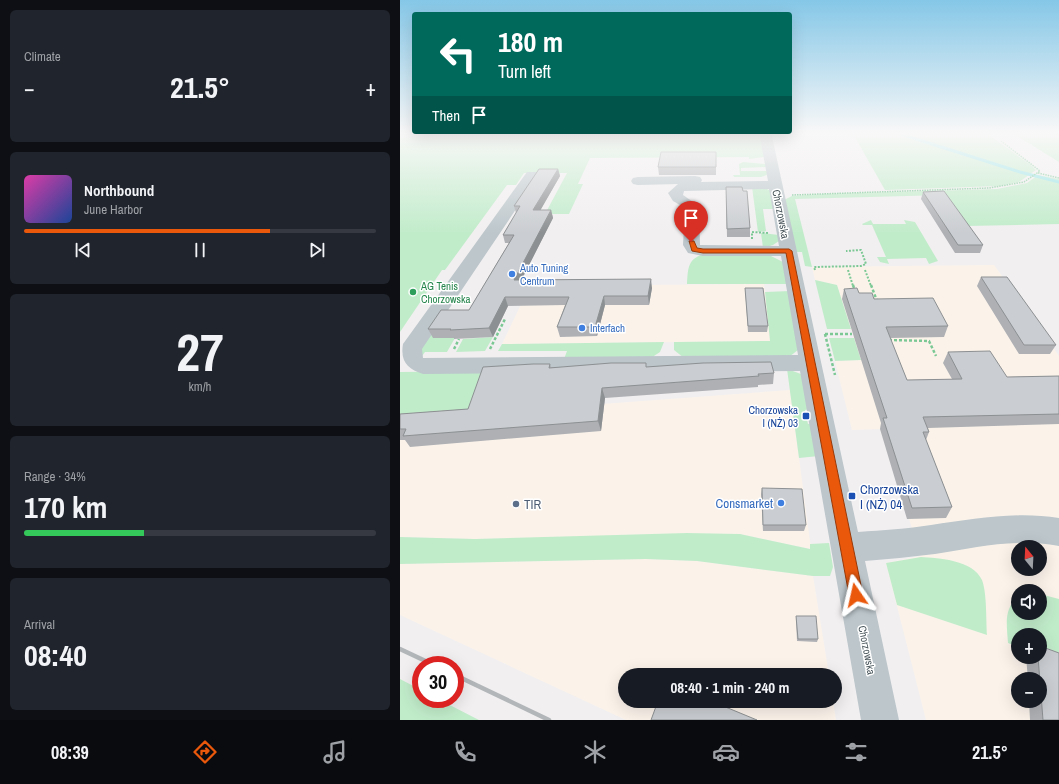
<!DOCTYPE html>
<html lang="en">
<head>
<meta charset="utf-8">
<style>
  body { margin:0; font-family:"Archivo Narrow",sans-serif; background:#20242c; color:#f1f3f6; height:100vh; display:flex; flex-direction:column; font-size:15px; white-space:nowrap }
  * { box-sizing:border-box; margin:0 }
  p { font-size:13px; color:#9ea1a6 }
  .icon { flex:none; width:22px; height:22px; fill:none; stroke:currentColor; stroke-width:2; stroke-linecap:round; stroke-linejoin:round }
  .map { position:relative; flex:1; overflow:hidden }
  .drawer { display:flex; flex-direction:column; gap:10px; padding:10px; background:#0d0f14; width:400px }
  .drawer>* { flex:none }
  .hud { position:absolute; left:12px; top:12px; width:380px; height:122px; border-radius:4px; box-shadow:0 4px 16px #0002; background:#00695c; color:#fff; overflow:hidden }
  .needle { width:26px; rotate:342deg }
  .buttons { position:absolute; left:611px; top:540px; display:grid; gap:8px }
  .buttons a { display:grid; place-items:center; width:36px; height:36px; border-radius:50%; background:#171b24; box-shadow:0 4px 16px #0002; font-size:20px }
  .speed { position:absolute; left:12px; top:656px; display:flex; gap:8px; font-size:20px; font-weight:700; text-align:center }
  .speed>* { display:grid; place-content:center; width:52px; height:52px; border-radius:50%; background:#171b24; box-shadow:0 4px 16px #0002; line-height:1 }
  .speed .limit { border:6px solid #d22; background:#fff; color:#111 }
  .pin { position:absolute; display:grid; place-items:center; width:34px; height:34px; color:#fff; margin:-41px -17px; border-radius:50% 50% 50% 0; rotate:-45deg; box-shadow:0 0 4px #0007 }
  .pin .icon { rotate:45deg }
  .me { position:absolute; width:44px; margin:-22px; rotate:349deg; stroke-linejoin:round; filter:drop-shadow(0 0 3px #0008) }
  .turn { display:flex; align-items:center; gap:14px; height:84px; padding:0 20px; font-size:18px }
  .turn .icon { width:52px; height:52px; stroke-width:2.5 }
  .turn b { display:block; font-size:28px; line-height:34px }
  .then { display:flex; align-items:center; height:38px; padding:0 20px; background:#0003; gap:8px; font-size:15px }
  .big { font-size:30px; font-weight:700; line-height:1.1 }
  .drawer .tile { flex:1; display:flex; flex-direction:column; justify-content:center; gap:6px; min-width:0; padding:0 14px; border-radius:6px; background:#20242c }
  .drawer .dial { align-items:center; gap:0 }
  .dial b { font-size:52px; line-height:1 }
  .song { display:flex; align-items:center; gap:12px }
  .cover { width:48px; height:48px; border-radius:6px; background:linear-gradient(135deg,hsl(320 70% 55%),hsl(220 70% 35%)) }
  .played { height:4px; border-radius:2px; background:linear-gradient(90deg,#ea580c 70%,#363941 70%) }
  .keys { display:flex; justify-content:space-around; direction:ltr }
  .heat { display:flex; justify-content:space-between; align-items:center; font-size:22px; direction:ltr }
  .charge { height:6px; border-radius:3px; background:linear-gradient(90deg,#34c759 34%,#363941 0) }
  .trip { position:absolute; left:218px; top:668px; width:224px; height:40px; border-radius:20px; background:#171b24; box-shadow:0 4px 16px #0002; font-weight:700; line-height:40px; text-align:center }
  .dock { display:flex; height:64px; justify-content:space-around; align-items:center; background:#090b0e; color:#9ea1a6 }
  .dock .icon { width:28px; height:28px }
  .dock .selected { color:#ea580c }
  .dock b { font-size:18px; color:#f1f3f6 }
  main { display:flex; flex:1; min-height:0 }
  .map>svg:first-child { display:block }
  .commercial { fill:#fbf3ea; fill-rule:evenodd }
  .green { fill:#c1ecca }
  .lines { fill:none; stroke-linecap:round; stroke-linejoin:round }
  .stream { stroke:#91e3e6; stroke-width:3 }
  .path-far2 { stroke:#7bc895; stroke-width:1.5; stroke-dasharray:1.5 1; stroke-linecap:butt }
  .path-far1 { stroke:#7bc895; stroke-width:2; stroke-dasharray:2 1.5; stroke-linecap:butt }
  .path { stroke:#7bc895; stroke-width:2.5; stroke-dasharray:3 2; stroke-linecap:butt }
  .minor { fill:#bcc6cb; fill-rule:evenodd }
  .rail { stroke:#b2b6b9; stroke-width:4.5 }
  .wall { fill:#aeb0b4 }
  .shaded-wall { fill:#8d9092 }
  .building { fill:#cacdd1; stroke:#8d9092 }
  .route { fill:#ea580c; stroke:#983908 }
  .shop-dot { fill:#3f7fe0; stroke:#fff; stroke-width:1.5 }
  .leisure-dot { fill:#2e9e5b; stroke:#fff; stroke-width:1.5 }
  .transit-dot { fill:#1a4fb4; stroke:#fff; stroke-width:1.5 }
  .service-dot { fill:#5c6f8a; stroke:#fff; stroke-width:1.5 }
  .labels { text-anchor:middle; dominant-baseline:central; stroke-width:3; stroke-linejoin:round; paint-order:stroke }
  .street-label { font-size:11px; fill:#49565b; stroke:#fff }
  .shop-label { font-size:11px; fill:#366cbe; stroke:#fff; text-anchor:start }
  .leisure-label { font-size:11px; fill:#27864d; stroke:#fff; text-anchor:start }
  .transit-label { font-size:11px; fill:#164399; stroke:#fff; text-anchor:end }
  .near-transit-label { font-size:13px; fill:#164399; stroke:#fff; text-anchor:start }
  .near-shop-label { font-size:13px; fill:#366cbe; stroke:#fff; text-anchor:end }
  .near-service-label { font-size:13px; fill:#4e5e75; stroke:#fff; text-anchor:start }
</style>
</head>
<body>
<main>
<section class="drawer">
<div class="tile"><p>Climate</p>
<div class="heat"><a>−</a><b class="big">21.5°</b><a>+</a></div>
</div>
<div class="tile">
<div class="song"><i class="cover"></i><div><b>Northbound</b><p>June Harbor</p></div></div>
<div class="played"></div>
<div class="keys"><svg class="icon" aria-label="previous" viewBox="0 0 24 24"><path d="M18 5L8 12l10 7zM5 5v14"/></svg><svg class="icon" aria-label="pause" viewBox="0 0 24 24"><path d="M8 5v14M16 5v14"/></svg><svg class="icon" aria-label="next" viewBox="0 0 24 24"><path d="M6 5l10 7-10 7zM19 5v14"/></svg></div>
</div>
<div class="tile dial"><b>27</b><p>km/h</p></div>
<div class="tile"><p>Range · 34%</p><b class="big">170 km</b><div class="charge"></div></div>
<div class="tile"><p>Arrival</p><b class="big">08:40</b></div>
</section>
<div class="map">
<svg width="659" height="720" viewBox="0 0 659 720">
  <rect width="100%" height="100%" fill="#f2eff0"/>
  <path class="commercial" d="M594,265L659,356V720H526L486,563L521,556L480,429L452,430L435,361L461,360L437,285L415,280L412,267ZM618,547H640V569H618ZM618,591H640V613H618ZM618,635H640V657H618ZM618,679H640V701H618Z
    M364,284L371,341L102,344L130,286Z
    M390,390L411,549L340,534L75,539L0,537V419Z
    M246,559L297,561L413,576L429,675H225V701H433L436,720H226L0,615V564Z"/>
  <path class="green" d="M0,132H361L364,157L349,159V157L190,158L178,184H183L169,214H145L167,173H124L116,185H107L45,270H42L0,332Z
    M447,132H585L632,166L636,170L619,182L599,186L485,190L456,139Z
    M611,132H652L659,136V162Z
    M343,162L365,164L366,167L341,168V171H366L369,174L361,177H334L333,175H340L339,164Z
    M638,175L659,179V224L566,226L544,195L395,199L412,267L405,266L402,252H395L384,200L392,196L423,194L597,189L627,183Z
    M352,187L367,189L371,191L374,209H363L366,231L358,232Z
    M471,220L473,224H506L504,220L515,222L538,261L529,264L526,258L487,259L489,264L480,262L477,257H486L472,225H463L462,224Z
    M361,233L379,235V241L373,245L363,248Z
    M301,255L371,256L383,262L388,284H287C288,271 287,260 301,255Z
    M415,280L437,285L451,329H427Z
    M390,291L398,350L389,357L284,358L274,350V342L370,341L365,292Z
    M31,331L55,338L47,352H25L22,356L20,350Z
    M93,337L85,351L56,352L63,339Z
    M429,338H454L461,360L435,361Z
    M264,342L260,352L251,358L164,359L167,351H98L102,344Z
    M387,369L401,374L411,409L405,410L408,424L413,423L419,456L399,458Z
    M89,371L68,414L0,419V372Z
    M287,533L340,534L410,549V544L429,543L433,567L430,576H413L297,561L246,559L0,564V537L75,539Z
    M521,557C539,558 573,560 582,580C587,593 586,619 587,635L497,605L486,563Z
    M640,594L659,599V660L640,654V635H618V647L608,643C607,626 603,609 618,597V613H640Z
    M0,679L21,690V699H38L79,720H0Z"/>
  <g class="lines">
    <path class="stream" d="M494,132L620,172L659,182"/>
    <path class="path-far2" d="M655,132L659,135
      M638,173L659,178
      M392,195L589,188L624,182L640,171L601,141"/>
    <path class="path-far1" d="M352,239V232L368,233
      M415,270L414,267L461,266L466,264L461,250L446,251
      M448,270L453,286
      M465,270L471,286"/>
    <path class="path" d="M453,285L455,291
      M471,285L477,301
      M425,334L435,375
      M425,334H452
      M489,340L529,341L536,356
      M54,349L59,339
      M90,349L105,319"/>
    <path class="minor" d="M359,132H371L458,532C483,530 507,529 531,525C574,519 616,511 659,518V546C615,538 578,547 535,554C511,557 488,559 465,561L499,720H461L400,371L23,374C8,369 0,362 3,344L127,172H137L139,175L22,349L23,358L398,355L381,256H303L288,253L283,245L285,208L273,201L268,193L278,184L238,185L233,184L231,181L233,178L238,177L295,176L300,177L302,180L301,182L368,181ZM369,189L379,246L300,245L299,206L283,195L284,191Z"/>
    <path class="rail" d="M0,649L34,665
      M55,675L149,720"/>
  </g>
  <path class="wall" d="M316,159V175H259L258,167Z
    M158,169L160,176L140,210H151L153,218L121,280L252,288L249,305H205L197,336L160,337L157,327L165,305L108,306L93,337L54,339V338H33L28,329L69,310L109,243H105L103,235L116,213L114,206Z
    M326,187L343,191L350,228V237H327Z
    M523,192L583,245L580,253H555L521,199Z
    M581,277L656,345L650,354H619L577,286Z
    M345,288L368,326L367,332H348Z
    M444,289L459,293L548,326L544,337L490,338L507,380L552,379L543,363L548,352L607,377L659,376V424L528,428L529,432L526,440L552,507L546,518L507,519L480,429L481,423L442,299Z
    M150,364L151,367H246L374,373L373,384L358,385V387L205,398L201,431L10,447L5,440H0V414L68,409Z
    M362,488L406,525L404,531H363L361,494Z
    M396,616L418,639L417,642L397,641L396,619Z
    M626,657H640L659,720H630L629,701H640V679H628Z"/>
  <path class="shaded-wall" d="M158,169L160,176L136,218L133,210Z
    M151,210L153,218L117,289L114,280Z
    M251,279L252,288L249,305L248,296Z
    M204,296L205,305L197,336L195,327Z
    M105,297L108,306L93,337L89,328Z
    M202,388L205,398L201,431L198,421Z"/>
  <path class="building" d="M261,152H316V167H258Z
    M139,169H158L133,210H151L114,280L251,279L248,296H204L195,327H157L169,297H105L89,328L50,330L51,329H28L41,310H69L114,235H103L120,206H114Z
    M326,187H342L343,191H347L350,228L327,229Z
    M544,191L583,245H558L523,192Z
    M581,277H607L656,345H624Z
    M345,288H363L368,326H348Z
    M457,288L459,293H472L474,299L533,298L548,326L486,327L507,380L562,379L548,352L590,351L607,377L659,376V414L523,417L529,432H523L552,507L512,508L483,418H487L444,289Z
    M371,362L374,373L358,374L359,376L202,388L198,421L3,436L6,429H0V414L68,409L83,367L133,364H150L149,368L211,363H246V367L303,363Z
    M362,488L402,489L406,525H363Z
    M396,616H416L418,639H398Z
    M640,646L659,653V720H643L638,657H640Z
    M258,701H311L357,720H251Z"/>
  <linearGradient id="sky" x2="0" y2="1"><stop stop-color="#85c7e7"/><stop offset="0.57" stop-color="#f9f8f8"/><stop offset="1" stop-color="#f9f8f8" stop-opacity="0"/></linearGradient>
  <rect width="659" height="233" fill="url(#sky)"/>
  <path class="route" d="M289,241H294L297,248L303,249H389L392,251L463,595L461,599L456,601L451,599L449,595L386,253H303L292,251Z"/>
  <g class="shop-dot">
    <circle cx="112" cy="274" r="4"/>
    <circle cx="182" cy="328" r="4"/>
    <circle cx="381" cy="503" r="4"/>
  </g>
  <circle class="leisure-dot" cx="13" cy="292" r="4"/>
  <g class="transit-dot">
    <rect x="402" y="412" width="8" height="8" rx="2"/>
    <rect x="448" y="492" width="8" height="8" rx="2"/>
  </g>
  <circle class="service-dot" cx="116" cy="504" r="4"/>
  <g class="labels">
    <g class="street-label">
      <text transform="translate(381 214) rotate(79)">Chorzowska</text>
      <text transform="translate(467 650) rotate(79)">Chorzowska</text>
    </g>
    <g class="shop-label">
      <text x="120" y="268">Auto Tuning<tspan x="120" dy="13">Centrum</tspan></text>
      <text x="190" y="328">Interfach</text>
    </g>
    <g class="leisure-label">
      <text x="21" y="286">AG Tenis<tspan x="21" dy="13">Chorzowska</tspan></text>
    </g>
    <g class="transit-label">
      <text x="398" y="410">Chorzowska<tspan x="398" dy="13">I (NŻ) 03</tspan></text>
    </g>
    <g class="near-transit-label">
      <text x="460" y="489">Chorzowska<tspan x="460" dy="15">I (NŻ) 04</tspan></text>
    </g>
    <g class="near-shop-label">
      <text x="373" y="503">Consmarket</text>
    </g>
    <g class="near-service-label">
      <text x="124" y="504">TIR</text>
    </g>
  </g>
</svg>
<div class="buttons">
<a><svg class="needle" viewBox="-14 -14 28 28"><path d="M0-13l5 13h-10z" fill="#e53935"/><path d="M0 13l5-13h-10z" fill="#9ea1a6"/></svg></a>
<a><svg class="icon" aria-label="sound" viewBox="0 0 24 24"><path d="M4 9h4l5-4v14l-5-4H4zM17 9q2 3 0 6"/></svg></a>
<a>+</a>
<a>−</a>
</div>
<div class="speed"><div class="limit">30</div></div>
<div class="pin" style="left:291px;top:242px;background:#d93025"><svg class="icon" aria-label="arrive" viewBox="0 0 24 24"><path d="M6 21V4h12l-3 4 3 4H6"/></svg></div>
<svg class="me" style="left:456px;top:595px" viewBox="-20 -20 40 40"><path d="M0-17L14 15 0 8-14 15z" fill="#ea580c" stroke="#fff" stroke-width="4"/></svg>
<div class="trip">08:40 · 1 min · 240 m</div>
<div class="hud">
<div class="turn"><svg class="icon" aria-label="left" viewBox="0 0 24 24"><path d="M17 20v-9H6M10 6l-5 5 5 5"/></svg><div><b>180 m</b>Turn left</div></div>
<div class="then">Then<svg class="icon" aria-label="arrive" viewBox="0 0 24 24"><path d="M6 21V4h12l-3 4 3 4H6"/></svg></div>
</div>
</div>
</main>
<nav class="dock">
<b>08:39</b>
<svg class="icon selected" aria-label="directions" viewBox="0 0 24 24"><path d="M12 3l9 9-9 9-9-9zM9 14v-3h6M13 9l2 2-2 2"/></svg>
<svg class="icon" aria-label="music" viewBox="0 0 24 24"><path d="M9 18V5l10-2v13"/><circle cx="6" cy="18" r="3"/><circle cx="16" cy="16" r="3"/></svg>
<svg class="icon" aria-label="phone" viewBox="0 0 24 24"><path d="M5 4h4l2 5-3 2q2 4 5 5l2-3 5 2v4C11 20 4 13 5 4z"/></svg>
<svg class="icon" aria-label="climate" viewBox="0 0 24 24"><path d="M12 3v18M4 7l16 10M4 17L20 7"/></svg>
<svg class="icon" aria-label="car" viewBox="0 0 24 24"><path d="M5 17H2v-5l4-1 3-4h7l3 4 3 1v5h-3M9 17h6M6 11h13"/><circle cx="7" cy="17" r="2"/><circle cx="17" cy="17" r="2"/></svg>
<svg class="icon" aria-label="filters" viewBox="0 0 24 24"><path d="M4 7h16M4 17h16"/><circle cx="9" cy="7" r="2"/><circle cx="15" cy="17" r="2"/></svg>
<b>21.5°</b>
</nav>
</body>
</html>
